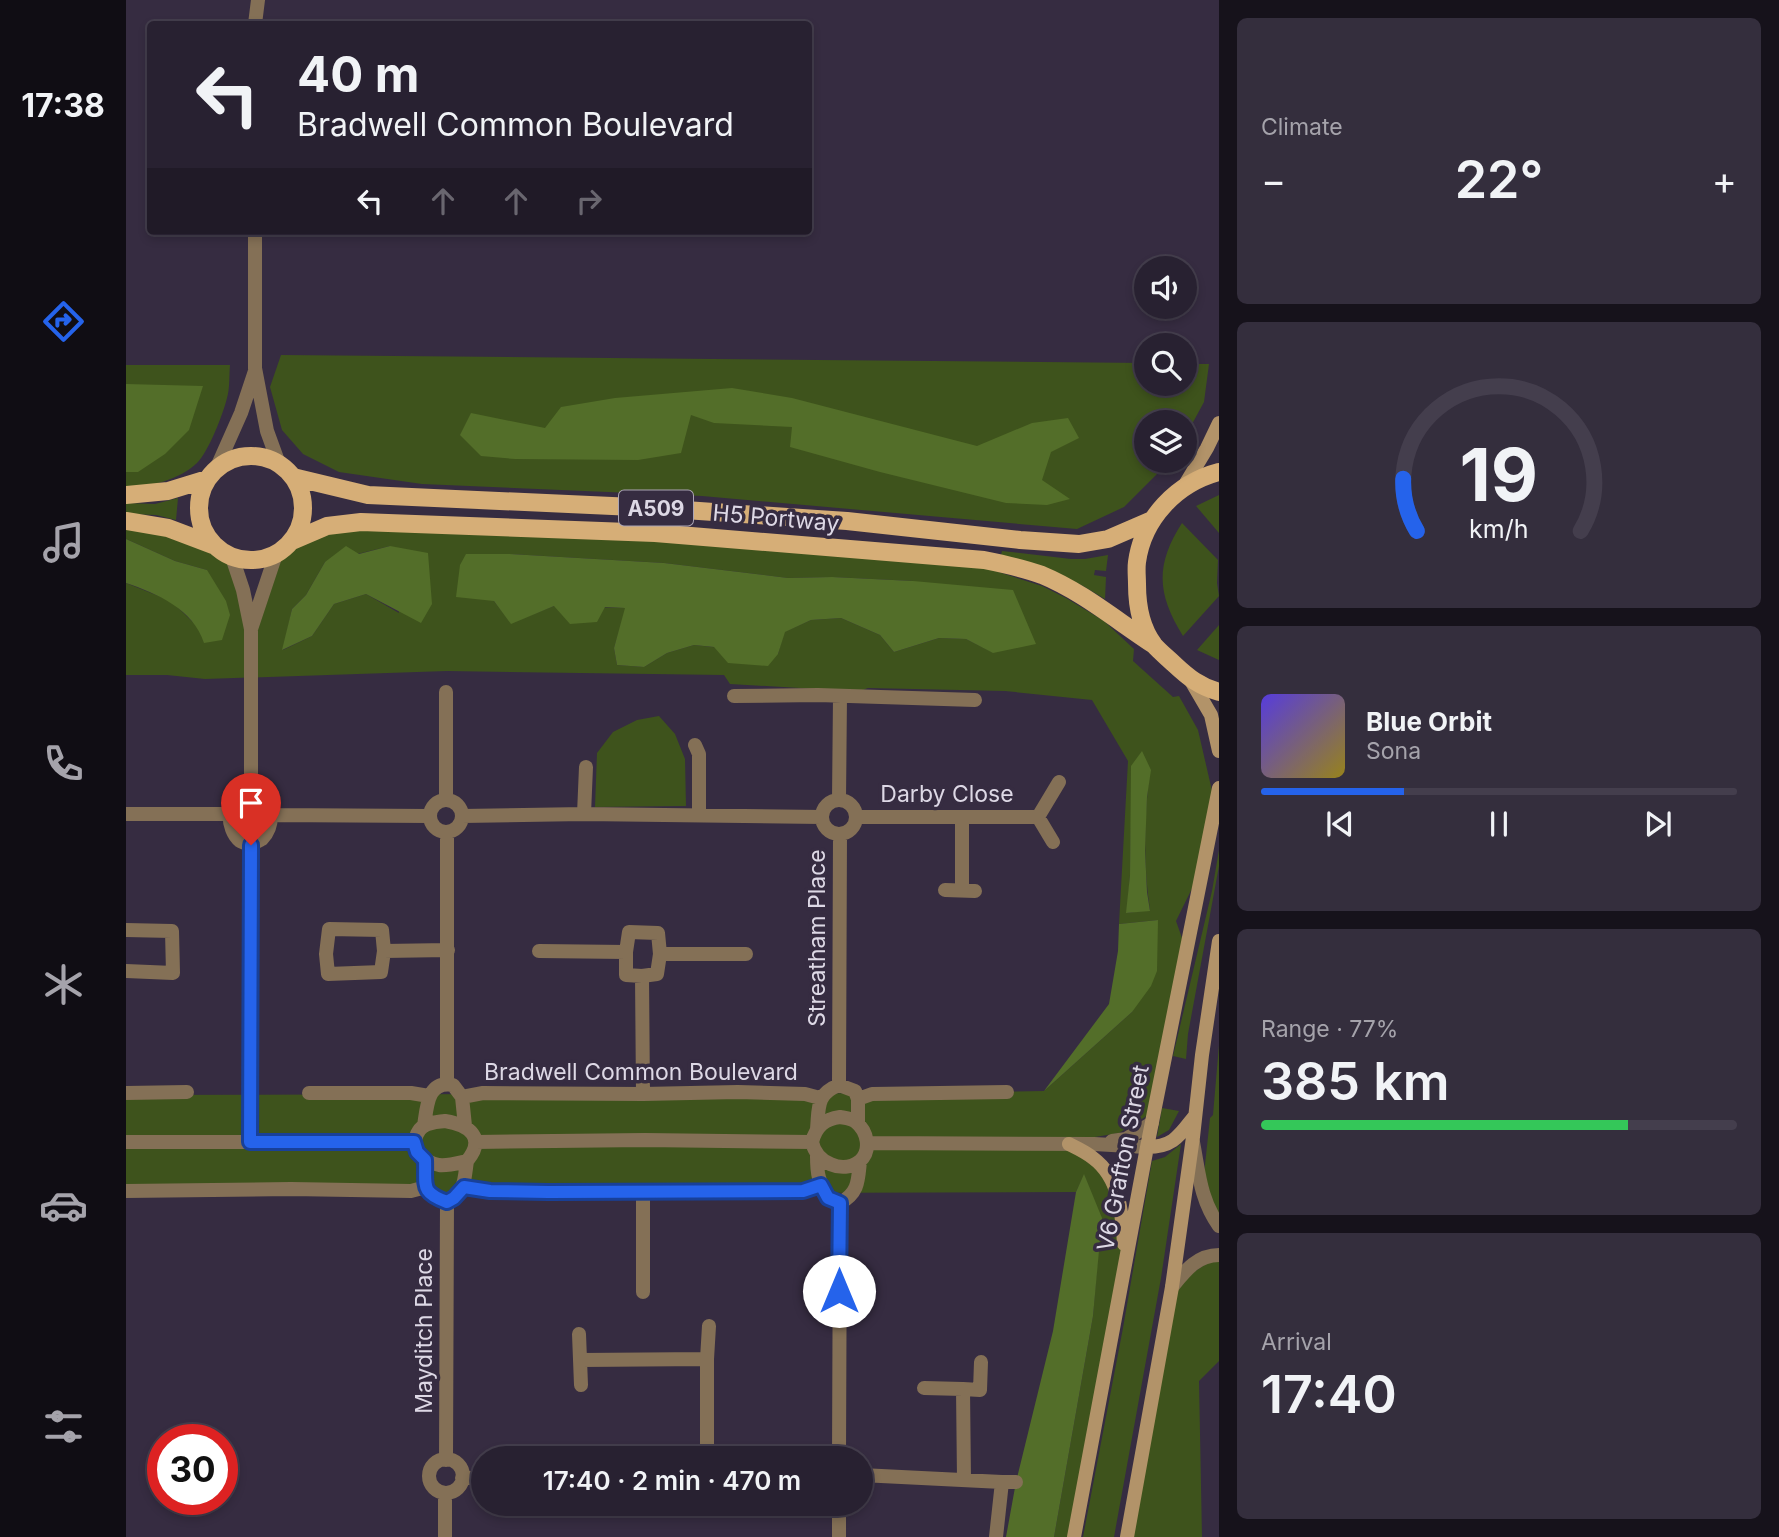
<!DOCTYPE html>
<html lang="en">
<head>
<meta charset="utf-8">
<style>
  body { margin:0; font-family:Inter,sans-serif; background:#342e3d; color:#f1f3f6; height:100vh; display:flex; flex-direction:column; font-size:26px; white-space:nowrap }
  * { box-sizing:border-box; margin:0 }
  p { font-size:23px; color:#a5a3ab }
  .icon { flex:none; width:38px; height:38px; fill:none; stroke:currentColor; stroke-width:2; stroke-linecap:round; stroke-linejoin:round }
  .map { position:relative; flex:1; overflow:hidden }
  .side { display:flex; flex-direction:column; gap:18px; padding:18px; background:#16121b; width:560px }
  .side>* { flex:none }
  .hud { position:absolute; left:21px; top:21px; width:665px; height:214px; border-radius:7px; box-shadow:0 4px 10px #0003,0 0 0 2px #443e4d; background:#282131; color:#f1f3f6; overflow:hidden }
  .tools { position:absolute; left:1008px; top:256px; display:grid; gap:14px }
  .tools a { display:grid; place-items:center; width:63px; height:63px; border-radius:50%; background:#282131; box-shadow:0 4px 10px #0003,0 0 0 2px #443e4d; font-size:35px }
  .speed { position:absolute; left:21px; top:1424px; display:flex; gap:14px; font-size:35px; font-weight:700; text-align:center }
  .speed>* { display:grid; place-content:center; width:91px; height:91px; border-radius:50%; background:#282131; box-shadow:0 4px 10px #0003,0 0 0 2px #443e4d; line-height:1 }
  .speed .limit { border:10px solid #d22; background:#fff; color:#111 }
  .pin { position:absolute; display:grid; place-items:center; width:60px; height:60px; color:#fff; margin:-72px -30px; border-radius:50% 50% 50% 0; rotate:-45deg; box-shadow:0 0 7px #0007 }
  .pin .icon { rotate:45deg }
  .me { position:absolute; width:77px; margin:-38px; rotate:0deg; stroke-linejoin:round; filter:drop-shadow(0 0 5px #0008) }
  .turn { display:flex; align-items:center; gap:24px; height:147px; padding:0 35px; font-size:32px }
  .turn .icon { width:91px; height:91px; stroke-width:2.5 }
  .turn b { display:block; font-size:49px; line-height:60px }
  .lanes { display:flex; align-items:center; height:66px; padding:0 35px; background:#0003; justify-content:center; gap:35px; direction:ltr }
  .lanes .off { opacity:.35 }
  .big { font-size:52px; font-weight:600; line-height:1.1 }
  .side .card { flex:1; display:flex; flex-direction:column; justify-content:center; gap:10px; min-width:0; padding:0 24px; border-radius:10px; background:#342e3d }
  .side .dial { align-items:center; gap:0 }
  .dial svg { height:182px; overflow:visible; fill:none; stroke:#443e4d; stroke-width:7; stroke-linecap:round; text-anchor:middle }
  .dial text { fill:#f1f3f6; stroke:none }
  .song { display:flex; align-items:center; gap:21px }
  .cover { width:84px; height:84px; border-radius:10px; background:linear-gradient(135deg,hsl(250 70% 55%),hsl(50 70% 35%)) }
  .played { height:7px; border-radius:4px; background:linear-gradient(90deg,#2563eb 30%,#443e4d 30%) }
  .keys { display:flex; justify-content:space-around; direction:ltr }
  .heat { display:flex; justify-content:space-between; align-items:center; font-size:38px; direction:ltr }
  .charge { height:10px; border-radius:5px; background:linear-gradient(90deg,#34c759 77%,#443e4d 0) }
  .trip { position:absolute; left:345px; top:1446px; width:402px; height:70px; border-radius:35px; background:#282131; box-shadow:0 4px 10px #0003,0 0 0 2px #443e4d; font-weight:600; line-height:70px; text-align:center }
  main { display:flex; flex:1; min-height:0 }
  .menu { display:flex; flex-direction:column; width:126px; justify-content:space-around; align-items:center; background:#100d14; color:#a5a3ab }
  .menu .icon { width:49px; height:49px }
  .menu .active { color:#2563eb }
  .menu b { font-size:32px; color:#f1f3f6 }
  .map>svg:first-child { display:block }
  .green { fill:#3e531c; fill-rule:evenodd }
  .forest { fill:#536e29 }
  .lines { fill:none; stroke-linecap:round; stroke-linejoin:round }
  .street { stroke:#847056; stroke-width:14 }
  .secondary { stroke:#b29369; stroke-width:14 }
  .primary { stroke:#d6ae77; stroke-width:18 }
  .route-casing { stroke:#184099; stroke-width:18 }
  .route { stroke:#2563eb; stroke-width:12 }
  .labels { text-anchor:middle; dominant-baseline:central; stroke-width:7; stroke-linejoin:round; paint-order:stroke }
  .shield { fill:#362c41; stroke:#aba4b4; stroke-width:2 }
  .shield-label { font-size:21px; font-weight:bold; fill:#ddd8e5 }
  .street-label { font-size:23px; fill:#ddd8e5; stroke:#362c41 }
</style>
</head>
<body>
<main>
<nav class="menu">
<b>17:38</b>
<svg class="icon active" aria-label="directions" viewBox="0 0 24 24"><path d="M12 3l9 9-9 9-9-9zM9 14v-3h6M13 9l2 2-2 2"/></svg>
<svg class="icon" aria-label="music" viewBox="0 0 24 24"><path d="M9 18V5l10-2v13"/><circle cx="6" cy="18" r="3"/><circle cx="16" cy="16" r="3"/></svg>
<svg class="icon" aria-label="phone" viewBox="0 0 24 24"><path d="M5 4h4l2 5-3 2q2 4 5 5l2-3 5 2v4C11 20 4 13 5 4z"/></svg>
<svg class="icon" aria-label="climate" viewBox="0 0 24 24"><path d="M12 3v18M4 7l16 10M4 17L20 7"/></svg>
<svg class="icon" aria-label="car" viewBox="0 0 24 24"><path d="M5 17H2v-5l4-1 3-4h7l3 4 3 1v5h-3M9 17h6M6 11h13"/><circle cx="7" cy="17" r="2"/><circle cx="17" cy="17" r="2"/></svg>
<svg class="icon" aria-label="filters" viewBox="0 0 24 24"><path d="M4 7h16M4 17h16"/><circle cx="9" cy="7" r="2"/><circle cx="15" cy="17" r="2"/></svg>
</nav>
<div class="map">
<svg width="1093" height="1537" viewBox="0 0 1093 1537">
  <rect width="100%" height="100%" fill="#362c41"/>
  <path class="green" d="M155,355L1020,363V383H1059V364H1083L1078,402L1059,437V422H1020V460H1045L998,507L951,529L576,496L296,484L213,472L177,454L156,430L144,387Z
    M0,365H104C103,376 104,388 101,398C97,414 83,451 71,463C53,480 24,487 0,487Z
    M1093,495V533L1070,506Z
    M52,498L50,520L30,515L0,514V503L29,504Z
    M0,521L87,545L106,557L124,627L150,554L166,541L201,526L515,532L860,568L916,586L940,598L978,621L1008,649L1007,661L1047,697L1053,696L1072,730L1090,808L1077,866L1050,921L1061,952L1029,1111L993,1133L969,1137L961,1162L982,1174L999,1269L948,1537H928L967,1316L975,1218L958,1175L950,1192L0,1195V1095L812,1093L918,1091L1006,1012L1032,920L993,924L1002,761L966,700L879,691L742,688L729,693L691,689L604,684L598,675L321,671L79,679L41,675H0V583L45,601L74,629L81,570L49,561L0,539ZM264,546L273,613L240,594L208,604L186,636L157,650L166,609L180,595L199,562ZM340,554H384L538,563L662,578L706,577L787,581L868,653L840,639L813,638L768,652L754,635L715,618L685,620L658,632L652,654L568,645L541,653L518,667L491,665L488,648L500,608L428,606L385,623L368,601ZM1024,770C1018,816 1017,864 1024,910L1001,913L1004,875L1005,824Z
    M1056,523L1092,560L1091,583L1093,596L1057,636C1031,594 1029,565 1056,523Z
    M876,551L945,559H959L982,555L980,571L969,570L968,575L980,577L979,599L957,586L933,574L875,555Z
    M1093,625V660L1071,650Z
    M533,716L549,734L559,759L560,806L469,807L471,753L487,732L511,720Z
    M1093,850V866L1062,1034L1060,1059L1047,1056L1086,891Z
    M1093,1045V1226L1076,1193L1084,1118L1087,1115Z
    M1036,1108L1053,1111L1043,1130L1031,1137Z
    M1055,1144L1035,1278L988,1537H957L997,1328L1026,1161L1039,1157Z
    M1093,1255V1361L1073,1381L1076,1537H1001L1046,1287Z"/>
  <path class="forest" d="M0,384L77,386L63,430L39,454L12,472H0Z
    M606,388L666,398L851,446L906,423L942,418L953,438L925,452L916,480L944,499L921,505L880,503L754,472L664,447L666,427L588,423L565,415L555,453L512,460L389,459L355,456L334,435L345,413L419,428L435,407L489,398Z
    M0,539L49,561L81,570L100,601L104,615L96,640L78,643C67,609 32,594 0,583Z
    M220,546L233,554L264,546L302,553L306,604L295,623L240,594L208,604L186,636L156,650L166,609L180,595L199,562Z
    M340,554H384L538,563L662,578L706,577L787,581L887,590L910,644L867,653L840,639L813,638L768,652L754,635L715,618L685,620L659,632L652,654L642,666L602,663L588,647L568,645L541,653L518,667L491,665L488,648L499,608L479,607L471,622L444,624L428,606L385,624L368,601L330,597L334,565Z
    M1016,751L1025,770L1021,797L1019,851L1021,892L1024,911L1000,913L1004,875L1005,766Z
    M1032,920L1031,971L1025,986L1006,1012L918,1091L983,1004L992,951L993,924Z
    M958,1174L976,1218L967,1316L928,1537H880L890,1482L927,1331L950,1192Z"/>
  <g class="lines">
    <path class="street" d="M129,24L132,0
      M129,231V368L141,431L153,464
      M91,467L115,413L129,371
      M106,557L117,590L125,629V783
      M125,629L150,554
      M608,696L692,695L849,700
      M569,745L573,754V815
      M125,783C128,785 132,787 135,790C147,802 149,826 136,839C134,840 127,844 125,845C122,844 117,843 114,841C100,830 100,799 114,788C114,787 124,784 125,783Z
      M320,800V692
      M713,800L714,696
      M696 817a17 17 0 1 1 34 0a17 17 0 1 1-34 0Z
      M304 816a16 16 0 1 1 32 0a16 16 0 1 1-32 0Z
      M0,814H103
      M458,814L460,767
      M145,815L304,816
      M336,816L458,814L696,817
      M730,817H912
      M321,832V1084
      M927,842L912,817L933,782
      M819,890L849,891
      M836,890V817
      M0,930L46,931L47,973L0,971
      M258,951L256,930L203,929L200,954L202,974L255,972L258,951L322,950
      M413,951L500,952
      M534,954H620
      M516,976L531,974L534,954L532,933L503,932L500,952V975L516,976L517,1094
      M713,1085L714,834
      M0,1093L61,1092
      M183,1093H285L303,1096
      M336,1097L357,1093L517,1094L612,1092L679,1094L694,1098
      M732,1099L746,1094L881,1092
      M714,1117C720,1118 725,1118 730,1122C741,1131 746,1150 734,1161C716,1175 690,1162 686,1142C690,1126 699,1119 714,1117Z
      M319,1121C344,1125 360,1138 341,1161C332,1163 322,1166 313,1165C298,1162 284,1150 291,1134C293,1130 294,1128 298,1126C304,1122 312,1122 319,1121Z
      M298,1126C301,1107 301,1080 327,1085L336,1097L339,1126
      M691,1129C693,1107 690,1094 713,1085L729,1091L732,1099V1123
      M124,1141L125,845
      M986,1141L1000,1139L1026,1123
      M0,1142H288
      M350,1142L519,1140L686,1142
      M1067,1142C1073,1173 1074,1199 1093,1226
      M741,1143L968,1144L1021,1147
      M691,1156C691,1177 693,1180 702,1198L714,1203C733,1193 732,1180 734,1161
      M299,1160C300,1186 294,1191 321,1202C340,1192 338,1180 341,1161
      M338,1187L364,1190L422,1192L677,1191L695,1185
      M0,1191L165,1189L285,1191L300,1187
      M1046,1287C1059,1271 1071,1255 1093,1255
      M517,1292V1191
      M453,1334L455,1385
      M581,1359L583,1326
      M455,1360L581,1359V1458
      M798,1388L837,1389L838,1480
      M837,1389L854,1390L855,1362
      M713,1458L714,1203
      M303 1476a17 17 0 1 1 34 0a17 17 0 1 1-34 0Z
      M320,1460L321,1202
      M735,1475L876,1482L870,1537
      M336,1478H357
      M876,1482H890
      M319,1537V1493
      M713,1537V1503"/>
    <path class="secondary" d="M1057,488L1081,448L1093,423
      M1064,679L1085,715L1093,751
      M943,1144C951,1148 960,1152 967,1158C994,1178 996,1213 998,1244
      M1021,1147C1047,1147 1053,1136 1068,1117
      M948,1537L1021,1147L1093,788
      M1001,1537L1046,1287L1067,1137L1076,1055L1093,941"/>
    <path class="primary" d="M73 508a52 52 0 1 1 104 0a52 52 0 1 1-104 0Z
      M1093,472C1051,483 1017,518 1011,562C1010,569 1011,577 1011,584C1011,605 1015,628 1028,645C1034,652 1042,658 1048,664C1063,678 1073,686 1093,692
      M167,477L242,495L530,508L602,513L721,521L894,540L953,544L982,539L1026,520
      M0,495L42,491L81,479
      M0,521L42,528L87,545
      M166,541L201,526L235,522L529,533L858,560C878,564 897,568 916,575C957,592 991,621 1028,645"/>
  </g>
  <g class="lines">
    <g class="route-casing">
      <path id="route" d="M125,845L124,1142H288L291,1152L299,1160C300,1186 294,1192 321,1202L328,1198L338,1187L364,1191L422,1192L677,1191L695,1185L702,1198L714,1203L713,1291"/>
    </g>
    <use href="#route" class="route"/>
  </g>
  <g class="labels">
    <rect class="shield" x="493" y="490.5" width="74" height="35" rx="5"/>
    <g class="shield-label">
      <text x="530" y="508">A509</text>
    </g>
    <g class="street-label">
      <text transform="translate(650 518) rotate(5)">H5 Portway</text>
      <text x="821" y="794">Darby Close</text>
      <text transform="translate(691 938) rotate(-90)">Streatham Place</text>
      <text x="515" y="1072">Bradwell Common Boulevard</text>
      <text transform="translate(997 1158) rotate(-79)">V6 Grafton Street</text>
      <text transform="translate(298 1331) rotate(-90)">Mayditch Place</text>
    </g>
  </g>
</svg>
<div class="tools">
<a><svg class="icon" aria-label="sound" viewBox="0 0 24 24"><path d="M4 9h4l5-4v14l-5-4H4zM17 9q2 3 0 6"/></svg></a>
<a><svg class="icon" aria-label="search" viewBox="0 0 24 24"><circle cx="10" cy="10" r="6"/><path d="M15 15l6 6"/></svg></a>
<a><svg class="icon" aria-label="layers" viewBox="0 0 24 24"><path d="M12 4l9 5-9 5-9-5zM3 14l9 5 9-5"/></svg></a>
</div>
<div class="speed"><div class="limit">30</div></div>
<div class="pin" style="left:125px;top:845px;background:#d93025"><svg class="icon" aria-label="arrive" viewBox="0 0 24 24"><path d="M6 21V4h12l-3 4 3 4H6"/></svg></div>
<svg class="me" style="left:713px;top:1291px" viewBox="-20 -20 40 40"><circle r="19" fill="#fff"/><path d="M0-13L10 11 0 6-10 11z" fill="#2563eb"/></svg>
<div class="trip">17:40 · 2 min · 470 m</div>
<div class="hud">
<div class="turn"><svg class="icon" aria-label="left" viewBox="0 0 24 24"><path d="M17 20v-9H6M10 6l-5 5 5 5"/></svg><div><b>40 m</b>Bradwell Common Boulevard</div></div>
<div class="lanes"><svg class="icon" aria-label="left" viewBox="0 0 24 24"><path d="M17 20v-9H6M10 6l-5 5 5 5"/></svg><svg class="icon off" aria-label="ahead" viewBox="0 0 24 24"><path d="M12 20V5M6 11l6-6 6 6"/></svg><svg class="icon off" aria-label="ahead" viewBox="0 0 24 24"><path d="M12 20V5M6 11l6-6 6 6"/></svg><svg class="icon off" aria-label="right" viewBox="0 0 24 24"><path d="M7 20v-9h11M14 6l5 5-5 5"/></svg></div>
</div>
</div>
<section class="side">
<div class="card"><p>Climate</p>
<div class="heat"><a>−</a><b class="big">22°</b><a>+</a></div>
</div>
<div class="card dial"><svg viewBox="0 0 100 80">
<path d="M14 69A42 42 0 1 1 86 69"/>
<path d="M14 69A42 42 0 0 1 8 46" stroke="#2563eb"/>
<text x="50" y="56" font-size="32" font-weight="700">19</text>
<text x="50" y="72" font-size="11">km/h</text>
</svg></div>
<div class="card">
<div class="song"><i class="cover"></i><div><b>Blue Orbit</b><p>Sona</p></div></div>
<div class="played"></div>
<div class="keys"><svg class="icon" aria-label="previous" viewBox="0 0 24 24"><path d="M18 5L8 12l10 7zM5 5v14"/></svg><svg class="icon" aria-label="pause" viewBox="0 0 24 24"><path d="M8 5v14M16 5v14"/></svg><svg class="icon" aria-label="next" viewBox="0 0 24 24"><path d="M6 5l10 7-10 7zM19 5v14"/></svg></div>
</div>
<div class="card"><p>Range · 77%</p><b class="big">385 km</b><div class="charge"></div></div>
<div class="card"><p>Arrival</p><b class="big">17:40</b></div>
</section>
</main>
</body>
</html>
